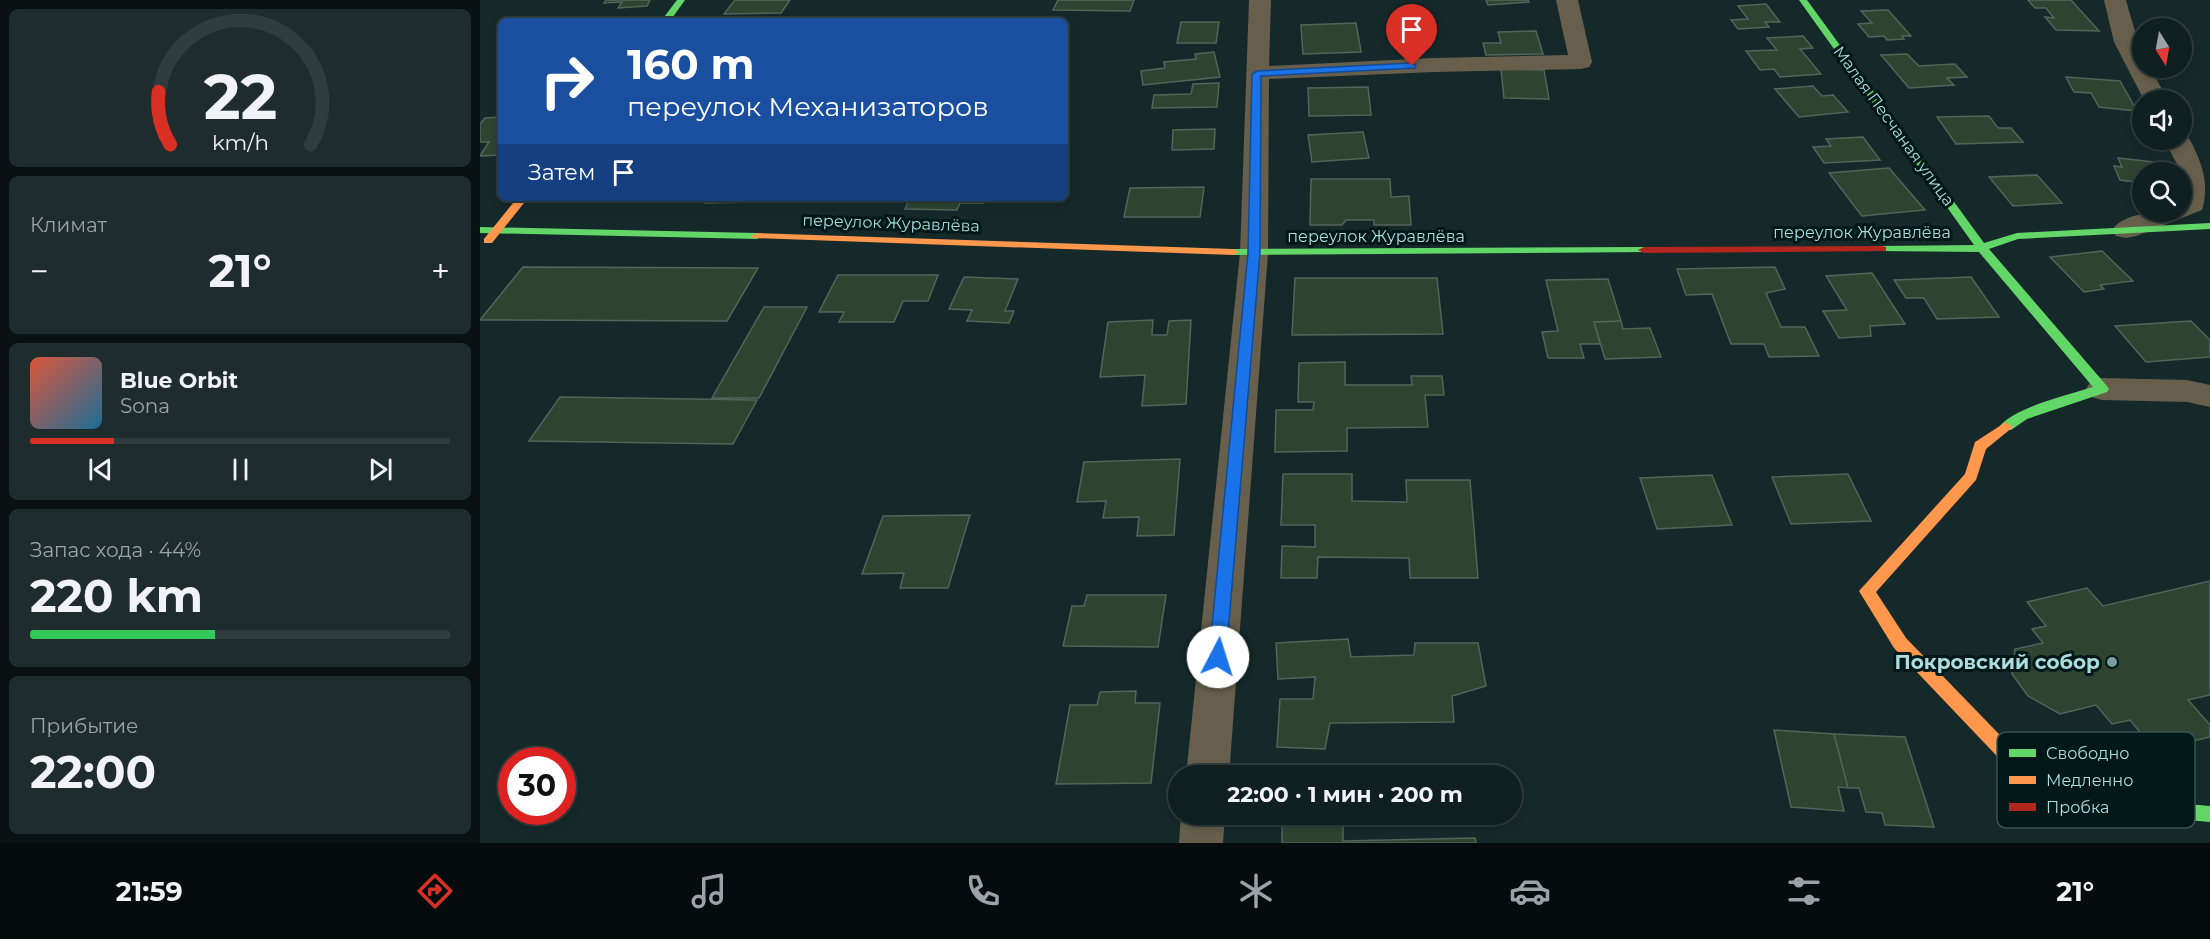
<!DOCTYPE html>
<html lang="ru">
<head>
<meta charset="utf-8">
<style>
  body { margin:0; font-family:Montserrat,sans-serif; background:#1e2c2d; color:#f1f3f6; height:100vh; display:flex; flex-direction:column; font-size:22px; white-space:nowrap }
  * { box-sizing:border-box; margin:0 }
  p { font-size:20px; color:#9ca2a5 }
  .icon { flex:none; width:33px; height:33px; fill:none; stroke:currentColor; stroke-width:2; stroke-linecap:round; stroke-linejoin:round }
  .map { position:relative; flex:1; overflow:hidden }
  .details { display:flex; flex-direction:column; gap:9px; padding:9px; background:#091112; width:480px }
  .details>* { flex:none }
  .top-card { position:absolute; left:18px; top:18px; width:570px; height:183px; border-radius:9px; box-shadow:0 3px 9px #0003,0 0 0 2px #303d3e; background:#1a4fa0; color:#fff; overflow:hidden }
  .needle { width:39px; rotate:169deg }
  .fabs { position:absolute; left:1652px; top:18px; display:grid; gap:12px }
  .fabs a { display:grid; place-items:center; width:60px; height:60px; border-radius:50%; background:#101f20; box-shadow:0 3px 9px #0003,0 0 0 2px #303d3e; font-size:30px }
  .speed { position:absolute; left:18px; top:747px; display:flex; gap:12px; font-size:30px; font-weight:700; text-align:center }
  .speed>* { display:grid; place-content:center; width:78px; height:78px; border-radius:50%; background:#101f20; box-shadow:0 3px 9px #0003,0 0 0 2px #303d3e; line-height:1 }
  .speed .limit { border:9px solid #d22; background:#fff; color:#111 }
  .pin { position:absolute; display:grid; place-items:center; width:51px; height:51px; color:#fff; margin:-62px -26px; border-radius:50% 50% 50% 0; rotate:-45deg; box-shadow:0 0 6px #0007 }
  .pin .icon { rotate:45deg }
  .me { position:absolute; width:66px; margin:-33px; rotate:5deg; stroke-linejoin:round; filter:drop-shadow(0 0 4px #0008) }
  .turn { display:flex; align-items:center; gap:21px; height:126px; padding:0 30px; font-size:27px }
  .turn .icon { width:78px; height:78px; stroke-width:2.5 }
  .turn b { display:block; font-size:42px; line-height:51px }
  .then { display:flex; align-items:center; height:57px; padding:0 30px; background:#0003; gap:12px; font-size:22px }
  .big { font-size:45px; font-weight:700; line-height:1.1 }
  .details .widget { flex:1; display:flex; flex-direction:column; justify-content:center; gap:9px; min-width:0; padding:0 21px; border-radius:9px; background:#1e2c2d }
  .details .dial { align-items:center; gap:0 }
  .dial svg { height:156px; overflow:visible; fill:none; stroke:#303d3e; stroke-width:7; stroke-linecap:round; text-anchor:middle }
  .dial text { fill:#f1f3f6; stroke:none }
  .song { display:flex; align-items:center; gap:18px }
  .cover { width:72px; height:72px; border-radius:9px; background:linear-gradient(135deg,hsl(10 70% 55%),hsl(200 70% 35%)) }
  .played { height:6px; border-radius:3px; background:linear-gradient(90deg,#d93025 20%,#303d3e 20%) }
  .keys { display:flex; justify-content:space-around; direction:ltr }
  .heat { display:flex; justify-content:space-between; align-items:center; font-size:33px; direction:ltr }
  .charge { height:9px; border-radius:4px; background:linear-gradient(90deg,#34c759 44%,#303d3e 0) }
  .trip { position:absolute; left:688px; top:765px; width:354px; height:60px; border-radius:30px; background:#101f20; box-shadow:0 3px 9px #0003,0 0 0 2px #303d3e; font-weight:700; line-height:60px; text-align:center }
  .tab-bar { display:flex; height:96px; justify-content:space-around; align-items:center; background:#060c0d; color:#9ca2a5 }
  .tab-bar .icon { width:42px; height:42px }
  .tab-bar .on { color:#d93025 }
  .tab-bar b { font-size:27px; color:#f1f3f6 }
  main { display:flex; flex:1; min-height:0 }
  .map>svg:first-child { display:block }
  .building { fill:#2e4431; stroke:#536459; stroke-width:1.5 }
  .lines { fill:none; stroke-linecap:round; stroke-linejoin:round }
  .street { fill:#675f4c; fill-rule:evenodd }
  .fast { fill:#63d668; fill-rule:evenodd }
  .slow { fill:#ff974d; fill-rule:evenodd }
  .jam { fill:#b3261e; fill-rule:evenodd }
  .route { fill:#1a73e8; stroke:#114b97; stroke-width:1.5 }
  .poi-dot { fill:#789d9e; stroke:#011818; stroke-width:2 }
  .labels { text-anchor:middle; dominant-baseline:central; stroke-width:6; stroke-linejoin:round; paint-order:stroke }
  .street-label { font-size:16px; fill:#acdcdd; stroke:#011818 }
  .near-poi-label { font-size:20px; font-weight:bold; fill:#acdcdd; stroke:#011818; text-anchor:end }
  .key { fill:#011818; stroke:#345353; stroke-width:1.5 }
  .key-label { font-size:16px; fill:#acdcdd }
</style>
</head>
<body>
<main>
<section class="details">
<div class="widget dial"><svg viewBox="0 0 100 80">
<path d="M14 69A42 42 0 1 1 86 69"/>
<path d="M14 69A42 42 0 0 1 8 42" stroke="#d93025"/>
<text x="50" y="56" font-size="32" font-weight="700">22</text>
<text x="50" y="72" font-size="11">km/h</text>
</svg></div>
<div class="widget"><p>Климат</p>
<div class="heat"><a>−</a><b class="big">21°</b><a>+</a></div>
</div>
<div class="widget">
<div class="song"><i class="cover"></i><div><b>Blue Orbit</b><p>Sona</p></div></div>
<div class="played"></div>
<div class="keys"><svg class="icon" aria-label="previous" viewBox="0 0 24 24"><path d="M18 5L8 12l10 7zM5 5v14"/></svg><svg class="icon" aria-label="pause" viewBox="0 0 24 24"><path d="M8 5v14M16 5v14"/></svg><svg class="icon" aria-label="next" viewBox="0 0 24 24"><path d="M6 5l10 7-10 7zM19 5v14"/></svg></div>
</div>
<div class="widget"><p>Запас хода · 44%</p><b class="big">220 km</b><div class="charge"></div></div>
<div class="widget"><p>Прибытие</p><b class="big">22:00</b></div>
</section>
<div class="map">
<svg width="1730" height="843" viewBox="0 0 1730 843">
  <rect width="100%" height="100%" fill="#16292a"/>
  <path class="building" d="M126,0H170L167,6L138,8L142,2L124,3Z
    M255,0H310L301,13L244,14Z
    M578,0H654L650,11L573,10Z
    M1006,0H1048L1049,2L1008,5Z
    M1548,0H1591L1619,31L1576,30L1565,17L1574,18L1566,8H1555Z
    M1286,4L1300,22H1285L1289,27L1258,29L1251,20L1268,19L1258,6Z
    M1408,10L1431,36H1422L1424,39L1407,40L1404,36L1389,37L1378,24L1392,23L1381,11Z
    M701,22H739L736,43H697Z
    M876,23L881,52L823,54L821,25Z
    M1056,31L1063,54L1006,55L1003,43H1021L1018,32Z
    M1323,36L1333,48L1320,49L1341,74L1300,77L1294,69L1280,70L1266,51L1297,50L1287,38Z
    M734,52L740,77L663,85L661,71L685,68L684,62L716,59L715,54Z
    M1427,54L1439,66L1475,64L1487,77L1467,78L1474,85L1429,88L1401,55Z
    M1021,69L1064,70L1069,99L1024,98Z
    M1586,77L1640,81L1657,111L1619,107L1611,93L1594,92Z
    M739,83L737,107L672,108L674,95L711,94L713,84Z
    M1333,86L1342,96L1353,95L1368,112L1319,117L1295,89Z
    M888,87L891,115L829,116L828,88Z
    M1509,116L1518,128H1531L1543,142L1476,144L1457,117Z
    M21,117V155L0,156L9,142H0V124L5,118Z
    M735,129L734,149L692,150L693,130Z
    M883,132L889,158L832,162L828,135Z
    M1383,137L1400,160L1344,163L1333,147L1351,146L1346,139Z
    M1638,158L1683,163L1688,172H1662V183L1640,180L1634,166L1642,167Z
    M1409,168L1445,210L1382,216L1349,173Z
    M1557,175L1582,203L1533,206L1509,177Z
    M831,179H910L911,197L929,196L931,225H894V220H866L862,225H830Z
    M724,187L720,217H644L650,188Z
    M100,198H148L147,200H99Z
    M228,198H280L278,202L225,203Z
    M419,198H506L504,203H480L477,210L425,209L428,202H417Z
    M1622,251L1653,281L1620,285L1624,289L1604,292L1570,257Z
    M43,267L278,268L247,321L0,320Z
    M1295,267L1305,289L1286,293L1301,327H1325L1339,356L1289,357L1284,344H1251L1232,294L1206,295L1197,269Z
    M1392,273L1425,324L1390,326L1391,336L1359,338L1343,311L1367,310L1346,276Z
    M358,275H458L448,301H423L414,322H359L364,312H339Z
    M484,277L538,279L525,311H534L529,323L487,321L492,310L469,309Z
    M1491,277L1519,317L1457,319L1444,298H1426L1414,280Z
    M815,278H957L963,334L812,335Z
    M1128,279L1141,321L1114,322L1120,344H1100L1104,358H1068L1062,332L1078,331L1066,280Z
    M284,307H327L279,398H232Z
    M673,320L672,335H687L689,321L711,320L706,404L662,406L665,375L620,377L628,322Z
    M1141,321L1143,329L1170,328L1181,357L1125,359L1114,322Z
    M1711,321L1730,340V357L1666,362L1635,326Z
    M865,362V385H932L931,376H962L964,395H945L948,427L867,428V451L795,452L796,410H833L834,402H818L819,363Z
    M80,397L277,400L253,444L49,441Z
    M700,459L694,535L657,536L659,517L623,518L626,501L597,502L604,462Z
    M803,474H872V501L927,502L926,480H990L998,578H930L929,558L838,557L837,578H801L802,546L835,547V525H801Z
    M1368,474L1391,521L1311,524L1292,477Z
    M1232,475L1252,525L1177,529L1160,478Z
    M490,515L468,588H420L424,573L382,574L403,516Z
    M1730,581V695L1708,700L1730,725V737L1675,750L1650,720L1632,724L1616,705L1580,714L1548,696L1532,674L1535,649L1563,643L1552,629L1566,626L1547,602L1607,588L1623,606Z
    M607,595H686L678,647L583,646L592,606H604Z
    M868,639L871,657L934,655L935,643H998L1006,686L972,696L974,722L850,723L845,749L797,747L800,699H833L835,677L798,679L796,643Z
    M656,691L655,703H680L671,783L576,784L590,705H617L620,692Z
    M1294,730L1354,734L1368,788L1358,787L1364,811L1311,807Z
    M1354,734L1425,737L1454,827L1405,825L1402,813L1386,812L1379,788H1368Z
    M863,820V841L995,838L996,843H802V821Z"/>
  <g class="lines">
    <path class="street" d="M769,0H791L789,66L954,58L1088,55L1076,0H1098L1112,62L1109,67L1101,69L954,72L789,79L788,253L749,776H706L760,253Z
      M1624,0H1646C1651,21 1662,47 1662,68H1670L1688,100H1664L1634,42Z
      M1701,133L1706,135L1710,140C1722,163 1730,184 1722,210L1656,236L1646,238L1636,236L1632,230C1645,211 1680,212 1701,212L1704,177L1684,140H1701Z
      M1622,378L1707,380L1730,385V407L1707,402L1622,400L1611,397L1606,389L1611,381Z
      M701,814H745L743,843H699Z"/>
    <path class="fast" d="M197,0H205L190,21H181Z
      M1319,0H1327L1504,243L1537,233L1730,223V229L1538,239L1509,249L1627,386L1629,389L1627,392L1547,419L1531,430H1521L1519,427C1534,407 1589,395 1613,387L1499,252L1398,251V247L1402,246L1494,245Z
      M0,227L277,233L283,236L277,239L0,233Z
      M1164,247L1168,248L1170,250L1168,252L753,255L747,252L753,249Z
      M1557,769L1606,795L1730,806V822L1604,811L1551,783L1548,777L1551,771Z"/>
    <path class="slow" d="M37,198H48L12,243H4V239Z
      M277,233L753,249L759,252L753,255L273,238L271,236Z
      M1526,422L1533,427L1506,449L1496,480L1396,592L1426,638L1545,761L1563,771L1566,777L1563,783L1557,785L1533,773L1414,648L1379,591L1485,474L1495,442Z"/>
    <path class="jam" d="M1402,246L1406,247V251L1164,253L1158,250L1164,247Z"/>
  </g>
  <path class="route" d="M932,63L936,66L935,68L781,76L780,253L746,657L743,662L738,664L732,662L729,657L768,253L772,74L777,71Z"/>
  <circle class="poi-dot" cx="1632" cy="662" r="6"/>
  <g class="labels">
    <g class="street-label">
      <text transform="translate(1414 126) rotate(54)">Малая Песчаная улица</text>
      <text transform="translate(411 223) rotate(2)">переулок Журавлёва</text>
      <text x="1382" y="232">переулок Журавлёва</text>
      <text x="896" y="236">переулок Журавлёва</text>
    </g>
    <g class="near-poi-label">
      <text x="1620" y="662">Покровский собор</text>
    </g>
  </g>
  <rect x="1517" y="732" width="198" height="96" rx="9" class="key"/>
  <rect x="1529" y="749" width="27" height="8" fill="#63d668"/>
  <rect x="1529" y="776" width="27" height="8" fill="#ff974d"/>
  <rect x="1529" y="803" width="27" height="8" fill="#b3261e"/>
  <g class="key-label">
    <text x="1566" y="759">Свободно</text>
    <text x="1566" y="786">Медленно</text>
    <text x="1566" y="813">Пробка</text>
  </g>
</svg>
<div class="fabs">
<a><svg class="needle" viewBox="-14 -14 28 28"><path d="M0-13l5 13h-10z" fill="#e53935"/><path d="M0 13l5-13h-10z" fill="#9ca2a5"/></svg></a>
<a><svg class="icon" aria-label="sound" viewBox="0 0 24 24"><path d="M4 9h4l5-4v14l-5-4H4zM17 9q2 3 0 6"/></svg></a>
<a><svg class="icon" aria-label="search" viewBox="0 0 24 24"><circle cx="10" cy="10" r="6"/><path d="M15 15l6 6"/></svg></a>
</div>
<div class="speed"><div class="limit">30</div></div>
<div class="pin" style="left:932px;top:66px;background:#d93025"><svg class="icon" aria-label="arrive" viewBox="0 0 24 24"><path d="M6 21V4h12l-3 4 3 4H6"/></svg></div>
<svg class="me" style="left:738px;top:657px" viewBox="-20 -20 40 40"><circle r="19" fill="#fff"/><path d="M0-13L10 11 0 6-10 11z" fill="#1a73e8"/></svg>
<div class="trip">22:00 · 1 мин · 200 m</div>
<div class="top-card">
<div class="turn"><svg class="icon" aria-label="right" viewBox="0 0 24 24"><path d="M7 20v-9h11M14 6l5 5-5 5"/></svg><div><b>160 m</b>переулок Механизаторов</div></div>
<div class="then">Затем<svg class="icon" aria-label="arrive" viewBox="0 0 24 24"><path d="M6 21V4h12l-3 4 3 4H6"/></svg></div>
</div>
</div>
</main>
<nav class="tab-bar">
<b>21:59</b>
<svg class="icon on" aria-label="directions" viewBox="0 0 24 24"><path d="M12 3l9 9-9 9-9-9zM9 14v-3h6M13 9l2 2-2 2"/></svg>
<svg class="icon" aria-label="music" viewBox="0 0 24 24"><path d="M9 18V5l10-2v13"/><circle cx="6" cy="18" r="3"/><circle cx="16" cy="16" r="3"/></svg>
<svg class="icon" aria-label="phone" viewBox="0 0 24 24"><path d="M5 4h4l2 5-3 2q2 4 5 5l2-3 5 2v4C11 20 4 13 5 4z"/></svg>
<svg class="icon" aria-label="climate" viewBox="0 0 24 24"><path d="M12 3v18M4 7l16 10M4 17L20 7"/></svg>
<svg class="icon" aria-label="car" viewBox="0 0 24 24"><path d="M5 17H2v-5l4-1 3-4h7l3 4 3 1v5h-3M9 17h6M6 11h13"/><circle cx="7" cy="17" r="2"/><circle cx="17" cy="17" r="2"/></svg>
<svg class="icon" aria-label="filters" viewBox="0 0 24 24"><path d="M4 7h16M4 17h16"/><circle cx="9" cy="7" r="2"/><circle cx="15" cy="17" r="2"/></svg>
<b>21°</b>
</nav>
</body>
</html>
